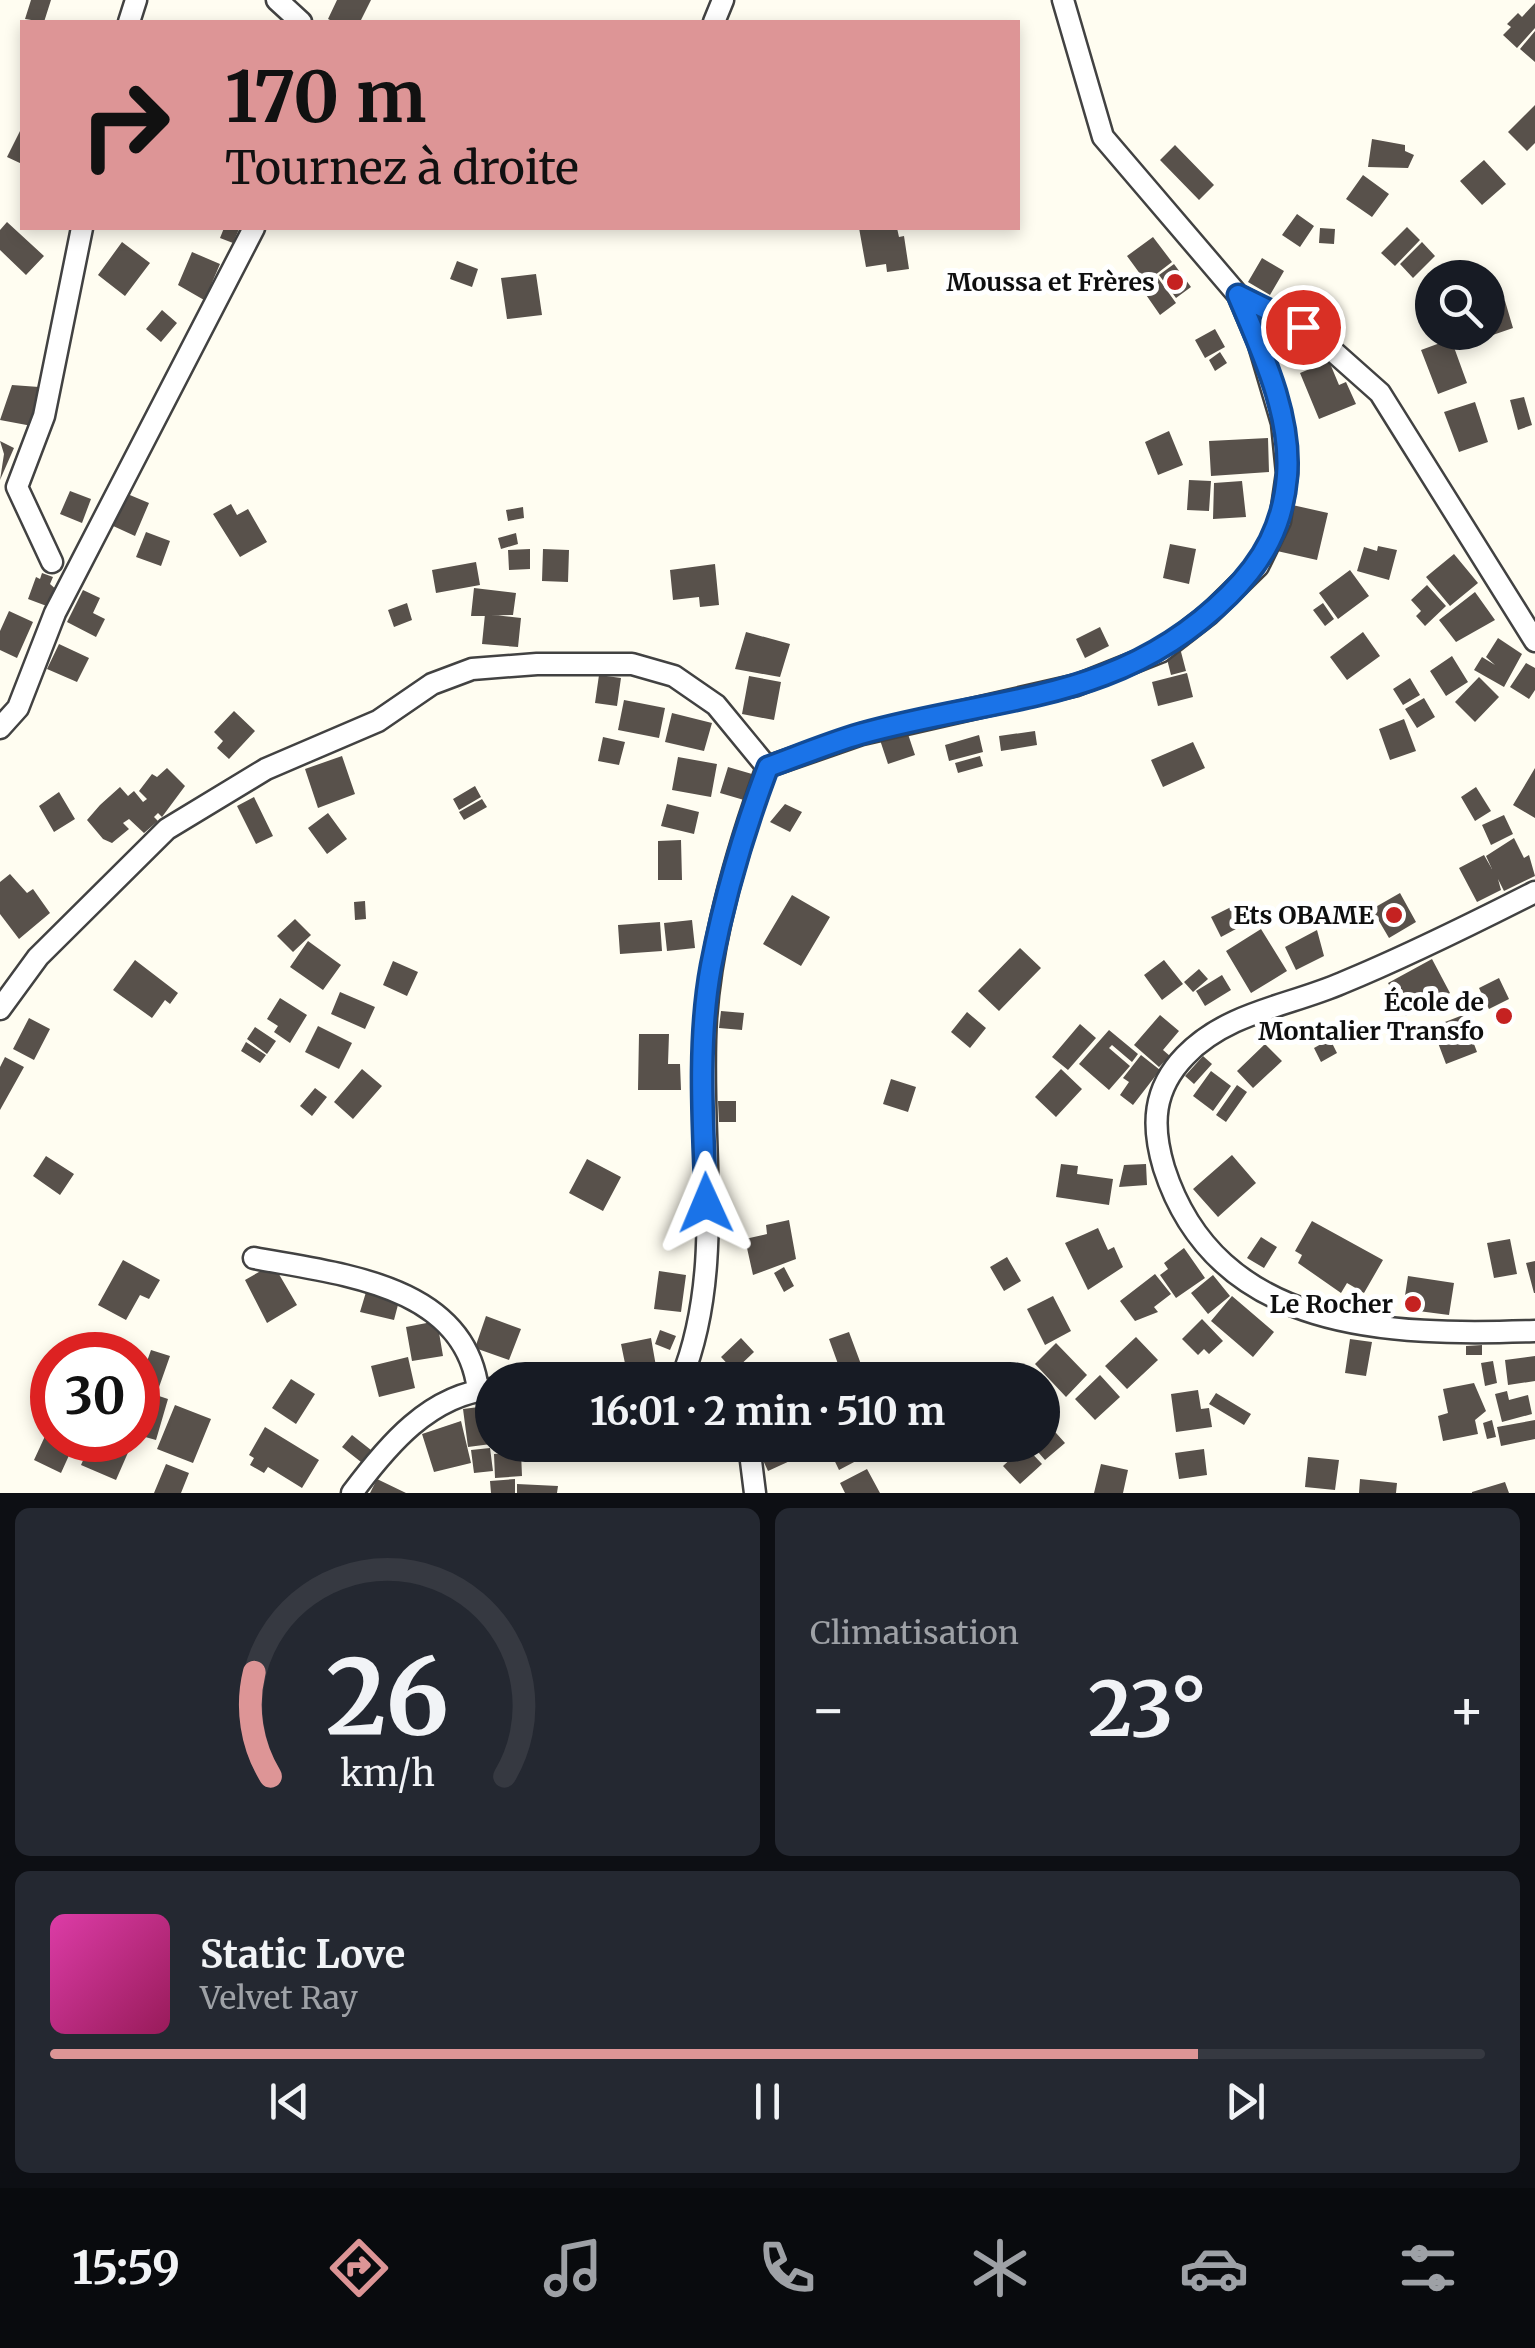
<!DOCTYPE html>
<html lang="fr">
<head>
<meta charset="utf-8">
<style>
  body { margin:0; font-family:Merriweather,serif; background:#242831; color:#f1f3f6; height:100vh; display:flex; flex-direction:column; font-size:38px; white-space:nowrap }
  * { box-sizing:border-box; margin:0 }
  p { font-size:32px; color:#9ea1a6 }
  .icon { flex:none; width:55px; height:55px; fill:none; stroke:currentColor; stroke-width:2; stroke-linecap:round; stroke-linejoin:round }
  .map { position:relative; height:1493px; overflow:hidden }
  .side { display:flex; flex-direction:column; gap:15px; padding:15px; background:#0d0f14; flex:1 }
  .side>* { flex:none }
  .hud { position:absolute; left:20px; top:20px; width:1000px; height:210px; border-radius:0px; box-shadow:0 5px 15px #0003; background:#dd9596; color:#111; overflow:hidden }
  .controls { position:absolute; left:1415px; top:260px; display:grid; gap:20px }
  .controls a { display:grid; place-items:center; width:90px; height:90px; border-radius:50%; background:#171b24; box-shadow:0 5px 15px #0003; font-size:50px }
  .speed { position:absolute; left:30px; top:1332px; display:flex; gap:20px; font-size:50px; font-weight:700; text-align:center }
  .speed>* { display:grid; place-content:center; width:130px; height:130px; border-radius:50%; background:#171b24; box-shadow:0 5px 15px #0003; line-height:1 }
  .speed .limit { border:15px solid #d22; background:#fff; color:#111 }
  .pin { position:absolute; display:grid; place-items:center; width:85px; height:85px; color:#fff; margin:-42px; border:5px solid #fff; border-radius:50%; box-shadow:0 2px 10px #0007 }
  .me { position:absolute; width:110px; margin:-55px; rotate:359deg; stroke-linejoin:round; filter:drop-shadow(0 0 8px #0008) }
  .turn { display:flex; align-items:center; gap:35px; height:210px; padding:0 40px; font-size:45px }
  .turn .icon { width:130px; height:130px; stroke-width:2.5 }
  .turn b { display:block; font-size:70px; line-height:85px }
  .big { font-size:75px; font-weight:700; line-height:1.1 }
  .side .widget { flex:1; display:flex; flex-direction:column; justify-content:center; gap:15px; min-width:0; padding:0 35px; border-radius:15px; background:#242831 }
  .side .dial { align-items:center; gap:0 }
  .dial svg { height:260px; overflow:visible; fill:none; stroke:#363941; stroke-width:7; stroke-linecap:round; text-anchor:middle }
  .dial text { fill:#f1f3f6; stroke:none }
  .song { display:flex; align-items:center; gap:30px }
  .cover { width:120px; height:120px; border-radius:15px; background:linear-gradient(135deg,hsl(320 70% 55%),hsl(330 70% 35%)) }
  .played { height:10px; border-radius:5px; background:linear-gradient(90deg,#dd9596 80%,#363941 80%) }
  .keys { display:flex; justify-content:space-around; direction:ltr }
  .heat { display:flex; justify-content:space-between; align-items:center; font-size:55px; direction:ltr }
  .side .tiles { flex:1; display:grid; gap:15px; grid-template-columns:1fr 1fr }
  .widget:last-child { grid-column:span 2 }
  .trip { position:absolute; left:475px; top:1362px; width:585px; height:100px; border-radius:50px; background:#171b24; box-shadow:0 5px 15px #0003; font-weight:700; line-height:100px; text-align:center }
  .tab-bar { display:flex; height:160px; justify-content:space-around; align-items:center; background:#090b0e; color:#9ea1a6 }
  .tab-bar .icon { width:70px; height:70px }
  .tab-bar .current { color:#dd9596 }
  .tab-bar b { font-size:45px; color:#f1f3f6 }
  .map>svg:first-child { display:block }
  .building { fill:#58514b }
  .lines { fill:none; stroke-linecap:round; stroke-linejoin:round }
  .minor-casing { stroke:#424242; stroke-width:25 }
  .minor { stroke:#fff; stroke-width:20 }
  .route-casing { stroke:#114b97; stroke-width:25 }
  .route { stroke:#1a73e8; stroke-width:18 }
  .poi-dot { fill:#c52221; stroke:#fff; stroke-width:4 }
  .labels { text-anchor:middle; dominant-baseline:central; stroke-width:10; stroke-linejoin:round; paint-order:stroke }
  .poi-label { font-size:25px; font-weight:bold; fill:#0f0f0f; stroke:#fff; text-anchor:end }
</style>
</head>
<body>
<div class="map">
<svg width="1535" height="1493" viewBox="0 0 1535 1493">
  <rect width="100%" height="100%" fill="#fffdf1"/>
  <path class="building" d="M31,0H51L44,22L25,19Z
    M337,0H371L360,22H334L328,19Z
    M1535,3V28L1517,48L1503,35L1511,27L1507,24L1518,13L1522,17Z
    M1535,31V62L1520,49Z
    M1535,105V143L1527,151L1508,132Z
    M22,127V164L7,157Z
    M1372,139L1405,145V151L1414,155L1408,168L1368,167Z
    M1175,145L1214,185L1199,200L1160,160Z
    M1484,160L1506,184L1482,205L1460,181Z
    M1363,175L1389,194L1372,217L1346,199Z
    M1297,214L1314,226L1300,247L1282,235Z
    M7,222L44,256L26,275L0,250V230Z
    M1407,227L1420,240L1395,266L1381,253Z
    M224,228L239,229L233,243L220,238Z
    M859,228H897L899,237L904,236L909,269L887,272L886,264L866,267Z
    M1320,228L1335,229L1334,244L1319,243Z
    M1153,237L1172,262L1146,282L1127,256Z
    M122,242L150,263L125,296L98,275Z
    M1422,242L1435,256L1413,278L1400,264Z
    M192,252L220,264L211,285L218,288L211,304L178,285Z
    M1262,258L1284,271L1270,295L1248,282Z
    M457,261L478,269L472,287L450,279Z
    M1174,264L1191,287L1176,298L1159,275Z
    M536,274L542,315L507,319L501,278Z
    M1158,278L1176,303L1160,315L1142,289Z
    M1505,301L1513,328L1484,338L1488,307Z
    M162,310L177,323L161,342L146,329Z
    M1215,329L1225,347L1205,358L1195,340Z
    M1451,339L1467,383L1438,394L1421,350Z
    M1220,352L1227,363L1215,371L1209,360Z
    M1329,361L1339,385L1346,382L1356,404L1319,419L1300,373Z
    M12,385L39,387L32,426L0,420Z
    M1524,397L1532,425L1518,430L1510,400Z
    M1475,402L1488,442L1459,452L1444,412Z
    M1169,431L1183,465L1158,475L1145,442Z
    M1268,438L1269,472L1211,476L1209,441Z
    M0,441L14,448L0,480L4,454Z
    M1189,480L1211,481L1209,511L1187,510Z
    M1242,481L1246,517L1213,519L1214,483Z
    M70,491L91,499L82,523L60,514Z
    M125,493L149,503L135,536L111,525Z
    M231,504L237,515L248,509L267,542L240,557L213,514Z
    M1288,504L1328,513L1317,560L1277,551Z
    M523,507L524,518L508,521L506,510Z
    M146,532L170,541L161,566L136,557Z
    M516,533L518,544L501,549L498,538Z
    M1170,544L1196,549L1189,584L1163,578Z
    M1378,546L1397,550L1389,580L1357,571L1364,547L1377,551Z
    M530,549V569L509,570L508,550Z
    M543,549L569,550L568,582L542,581Z
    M1454,554L1478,583L1450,606L1426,577Z
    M476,562L480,585L436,593L432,570Z
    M715,564L719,605L700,607L699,597L673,600L670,570Z
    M1350,570L1369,596L1338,619L1319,593Z
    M42,573L53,577L50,584L58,591L52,608L28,599L36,577L40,579Z
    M1427,585L1446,606L1425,626L1416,616L1421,611L1411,600Z
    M474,588L516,593L513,615L471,616Z
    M83,590L100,598L93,613L105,619L96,637L67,622Z
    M1475,592L1495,620L1456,642L1439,620Z
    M407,603L412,620L394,627L388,610Z
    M1323,603L1334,619L1325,626L1313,610Z
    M9,611L33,622L17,658L0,650V631Z
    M485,614L521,618L518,647L482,644Z
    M1100,627L1109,646L1085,658L1076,639Z
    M746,632L790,644L780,677L735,669Z
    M1363,632L1380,656L1347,680L1330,657Z
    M1498,638L1522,654L1504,687L1474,670L1482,657L1495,665L1486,657Z
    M59,644L89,658L77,682L47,669Z
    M1180,648L1186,671L1171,675L1165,651Z
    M1452,656L1468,682L1446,696L1430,671Z
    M1526,663L1535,668V690L1529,699L1510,687Z
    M1187,673L1193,697L1158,706L1152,682Z
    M599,675L621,678L617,706L595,703Z
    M749,676L781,682L774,720L742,714Z
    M1479,677L1499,697L1475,722L1455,702Z
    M1410,678L1420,695L1403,705L1393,689Z
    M1424,698L1435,717L1417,728L1405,709Z
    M624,700L665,708L659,738L618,730Z
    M234,711L255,731L229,759L217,748L223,741L214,732Z
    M672,713L712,723L704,751L665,742Z
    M1404,719L1416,751L1390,760L1379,729Z
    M907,731L915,755L888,764L880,740Z
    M1035,731L1037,745L1001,751L999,736Z
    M979,735L983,752L949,761L945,745Z
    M603,737L625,742L619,765L598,761Z
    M1193,742L1205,768L1163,787L1151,760Z
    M342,756L355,794L318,808L305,769Z
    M980,756L983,766L958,773L955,763Z
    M678,757L717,764L711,797L672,790Z
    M728,767L752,774L744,800L720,793Z
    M167,768L185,786L162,817L158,813L154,817L158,821L144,833L129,819L123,823L129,829L112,843L103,839L87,820L100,805L120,787L128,796L134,791L143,802L147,799L139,791L152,774L157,777Z
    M1535,768V818L1513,805Z
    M475,786L481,797L459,810L453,799Z
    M1476,787L1491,811L1475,821L1461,797Z
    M59,792L75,819L54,832L39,806Z
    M254,797L273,836L256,844L237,806Z
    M482,799L487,807L464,820L459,812Z
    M667,804L699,812L694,834L661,826Z
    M785,804L802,812L790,832L770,822Z
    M328,813L347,839L327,854L308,828Z
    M1504,815L1513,834L1491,845L1482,825Z
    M1514,838L1524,858L1529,855L1535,876L1504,891L1498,879L1501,890L1477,902L1459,868L1484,855L1492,869L1486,856Z
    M681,840L682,880H658V841Z
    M10,874L27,893L33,889L50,913L19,939L0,914V882Z
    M1400,893L1416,922L1389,938L1372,909Z
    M792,895L830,917L801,966L763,944Z
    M365,901L366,919L355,920L354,902Z
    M1239,903L1249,922L1221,937L1211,917Z
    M295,919L311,935L293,952L277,936Z
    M692,920L695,948L667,951L664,923Z
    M660,922L662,951L620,954L618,925Z
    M1261,929L1287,971L1251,993L1226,951Z
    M1317,930L1324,956L1296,970L1285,947Z
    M308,941L341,965L323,990L290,967Z
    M1020,948L1041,968L999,1011L978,991Z
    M1432,959L1450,993L1406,1016L1388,983Z
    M135,960L178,993L170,1004L165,1000L152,1018L113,990Z
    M1164,960L1183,984L1162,1000L1144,975Z
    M393,961L418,972L407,996L383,985Z
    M1199,969L1208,979L1193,992L1184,982Z
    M1222,975L1231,990L1205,1006L1196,991Z
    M1499,978L1509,999L1489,1009L1479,988Z
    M340,992L375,1007L365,1029L331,1014Z
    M280,998L307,1015L290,1043L274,1032L278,1026L267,1019Z
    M721,1011L744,1013L742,1030L719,1028Z
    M967,1012L986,1028L970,1048L951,1032Z
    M1160,1015L1179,1031L1163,1050L1170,1056L1159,1067L1134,1045Z
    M1463,1015L1477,1052L1446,1064L1432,1027Z
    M29,1018L50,1029L34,1060L13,1049Z
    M1080,1024L1096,1038L1068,1070L1052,1057Z
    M318,1026L352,1043L339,1069L305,1052Z
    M255,1027L276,1041L267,1054L247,1039Z
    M1109,1030L1138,1054L1132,1062L1112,1045L1109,1048L1130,1066L1109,1090L1079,1064Z
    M639,1034H669L668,1064H680L681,1090H638Z
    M1330,1039L1337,1053L1321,1062L1314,1048Z
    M246,1042L266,1055L260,1063L241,1051Z
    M1265,1044L1282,1061L1253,1088L1237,1071Z
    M1141,1055L1160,1070L1133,1105L1120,1095L1129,1082L1123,1078Z
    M1203,1056L1212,1064L1194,1084L1185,1076Z
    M5,1057L24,1067L0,1110V1067Z
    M362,1069L382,1086L353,1119L334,1102Z
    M1061,1069L1082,1089L1056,1117L1035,1097Z
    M1211,1071L1231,1086L1213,1111L1193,1096Z
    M891,1079L916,1087L908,1112L883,1104Z
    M1237,1085L1247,1092L1226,1122L1216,1115Z
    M315,1088L327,1097L312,1116L300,1106Z
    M718,1101H736V1122H719Z
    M1232,1155L1256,1183L1218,1217L1193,1189Z
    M46,1156L74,1174L60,1195L33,1176Z
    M587,1159L621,1177L603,1211L569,1193Z
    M1061,1164L1078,1166L1077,1174L1113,1179L1109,1205L1056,1197Z
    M1146,1164L1147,1185L1119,1187L1124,1165Z
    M789,1220L796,1259L753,1275L745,1239L767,1234L766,1225Z
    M1312,1221L1383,1260L1364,1293L1347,1283L1341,1293L1298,1263L1302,1255L1295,1251Z
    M1098,1228L1108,1250L1114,1247L1123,1267L1088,1290L1065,1243Z
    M1261,1237L1277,1247L1264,1268L1247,1258Z
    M1510,1239L1517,1274L1494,1278L1487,1243Z
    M1184,1248L1205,1278L1176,1298L1160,1275L1168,1269L1164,1263Z
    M1007,1257L1021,1281L1004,1291L990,1267Z
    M123,1260L160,1280L149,1299L140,1295L126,1320L98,1305Z
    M1535,1261V1293H1534L1526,1263Z
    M273,1264L297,1305L267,1323L245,1280Z
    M784,1267L794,1286L784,1292L774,1273Z
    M659,1271L686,1275L681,1312L654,1309Z
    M1155,1274L1171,1294L1154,1307L1158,1312L1135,1321L1120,1301Z
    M1213,1275L1230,1296L1208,1314L1191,1293Z
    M1408,1276L1454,1283L1449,1315L1403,1309Z
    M366,1292L399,1301L394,1320L360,1312Z
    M1053,1296L1071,1331L1045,1345L1027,1309Z
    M1232,1296L1274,1332L1253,1357L1211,1321Z
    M486,1316L521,1329L509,1360L475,1348Z
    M1202,1319L1223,1341L1209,1354L1204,1349L1198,1355L1182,1339Z
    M437,1321L443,1356L412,1361L406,1327Z
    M660,1330L676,1336L670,1350L655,1344Z
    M849,1332L862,1367L842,1375L829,1339Z
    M1136,1337L1158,1360L1127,1389L1105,1366Z
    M651,1338L657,1372L628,1378L621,1344Z
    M741,1338L754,1352L734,1371L721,1357Z
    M1350,1339L1372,1342L1366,1376L1345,1373Z
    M1056,1343L1087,1375L1066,1397L1035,1364Z
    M1482,1345V1355H1466V1346Z
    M151,1350L170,1356L158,1390L139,1384Z
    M1535,1356V1381L1508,1385L1505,1360Z
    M408,1357L415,1388L379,1397L371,1366Z
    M1493,1361L1497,1383L1485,1386L1481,1363Z
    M706,1367L756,1379V1380H702Z
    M1100,1375L1120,1397L1095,1420L1075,1399Z
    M291,1379L315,1394L296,1424L272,1408Z
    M1474,1383L1486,1411L1475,1420L1478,1434L1443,1441L1438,1416L1448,1413L1443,1389Z
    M1198,1390L1201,1409L1209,1408L1212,1427L1176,1432L1171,1394Z
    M1507,1391L1509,1400L1528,1395L1532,1414L1502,1422L1495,1394Z
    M147,1392L168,1399L156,1440L138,1435Z
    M1216,1393L1251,1414L1244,1425L1209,1404Z
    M175,1405L211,1419L193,1463L157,1449Z
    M487,1406L491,1444L468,1447L463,1409Z
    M1492,1420L1496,1437L1487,1439L1483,1423Z
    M1535,1420V1439L1501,1446L1497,1427Z
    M52,1421V1440H76L61,1473L34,1460Z
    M461,1421L471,1463L434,1472L422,1434Z
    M1048,1424L1065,1443L1045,1460L1032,1445H1042V1429Z
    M265,1427L319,1460L302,1488L268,1467L264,1473L250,1465L254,1458L249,1455Z
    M352,1435L371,1450L361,1462L342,1447Z
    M92,1440H113L130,1448L116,1480L81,1465Z
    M523,1445H560V1452L523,1449Z
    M640,1445H658V1455H639Z
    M756,1445H785L792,1460L768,1471Z
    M827,1445H869L873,1452L839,1470Z
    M1025,1446L1042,1464L1020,1484L1003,1466Z
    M490,1448L493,1471L474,1473L471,1450Z
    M1204,1449L1207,1475L1179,1479L1175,1453Z
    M521,1452L522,1476L495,1478L494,1454Z
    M1308,1457L1339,1460L1335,1490L1305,1487Z
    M166,1464L189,1473L181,1493H154Z
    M1101,1464L1128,1470L1123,1493H1094Z
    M867,1469L880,1493H845L840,1483Z
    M377,1479L406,1493H370Z
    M515,1479V1493H491L490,1481Z
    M1360,1479L1397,1483L1396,1493H1359Z
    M1505,1482L1509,1493H1472V1492Z
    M517,1484L558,1486L557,1493H517Z"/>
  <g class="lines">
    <g class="minor-casing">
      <path id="minor" d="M277,0L301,22
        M129,22L136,0
        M714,22L723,0
        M1238,295L1317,337L1380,393L1535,641
        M52,562L17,487L44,416L82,228
        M0,728L18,708L55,613L254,228
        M767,767L862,734L1077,685L1160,652L1209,614L1258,566L1280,521L1287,473L1282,423L1258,342L1238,295L1103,137L1063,0
        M1535,892C1472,924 1408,956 1342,983C1289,1006 1227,1012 1185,1056C1153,1089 1151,1125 1164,1168C1217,1333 1390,1336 1535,1331
        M0,1009L38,957L167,829L266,769L378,721L432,684L472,669L537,664H632L674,676L716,705L767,767
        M254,1258C339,1274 465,1284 478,1390
        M681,1380C727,1267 698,1137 706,1018C712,933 738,846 767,767
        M749,1445L755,1493
        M352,1493C387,1446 430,1394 492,1389"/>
    </g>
    <use href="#minor" class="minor"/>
  </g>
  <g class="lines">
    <g class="route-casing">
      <path id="route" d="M706,1203C703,1127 697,1041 711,966C724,899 744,831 768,767C798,756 829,743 860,734C998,695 1119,704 1229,595C1264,560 1283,525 1287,476C1292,414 1261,350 1238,295L1303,327"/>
    </g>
    <use href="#route" class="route"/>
  </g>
  <g class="poi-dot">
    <circle cx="1175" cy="282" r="10"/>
    <circle cx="1394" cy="915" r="10"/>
    <circle cx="1504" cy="1016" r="10"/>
    <circle cx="1413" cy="1304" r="10"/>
  </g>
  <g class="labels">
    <g class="poi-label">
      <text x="1155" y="282">Moussa et Frères</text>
      <text x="1374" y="915">Ets OBAME</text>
      <text x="1484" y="1002">École de<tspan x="1484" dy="29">Montalier Transfo</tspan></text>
      <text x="1393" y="1304">Le Rocher</text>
    </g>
  </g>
</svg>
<div class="controls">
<a><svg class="icon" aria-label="search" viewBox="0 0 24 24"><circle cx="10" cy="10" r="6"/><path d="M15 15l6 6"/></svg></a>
</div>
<div class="speed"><div class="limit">30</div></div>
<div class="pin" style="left:1303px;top:327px;background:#d93025"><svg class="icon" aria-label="arrive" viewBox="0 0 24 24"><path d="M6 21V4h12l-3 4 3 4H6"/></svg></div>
<svg class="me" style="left:706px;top:1203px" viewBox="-20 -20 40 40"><path d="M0-17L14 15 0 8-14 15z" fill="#1a73e8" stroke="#fff" stroke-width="4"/></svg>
<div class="trip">16:01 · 2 min · 510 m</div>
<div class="hud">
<div class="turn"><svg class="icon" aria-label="right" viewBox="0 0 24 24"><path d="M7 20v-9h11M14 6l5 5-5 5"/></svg><div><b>170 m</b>Tournez à droite</div></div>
</div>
</div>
<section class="side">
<div class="tiles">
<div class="widget dial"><svg viewBox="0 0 100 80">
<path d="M14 69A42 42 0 1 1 86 69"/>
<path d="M14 69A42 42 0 0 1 9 37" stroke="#dd9596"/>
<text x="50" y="56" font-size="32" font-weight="700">26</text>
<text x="50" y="72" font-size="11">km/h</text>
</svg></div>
<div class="widget"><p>Climatisation</p>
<div class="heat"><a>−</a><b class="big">23°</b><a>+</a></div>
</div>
<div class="widget">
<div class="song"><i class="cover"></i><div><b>Static Love</b><p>Velvet Ray</p></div></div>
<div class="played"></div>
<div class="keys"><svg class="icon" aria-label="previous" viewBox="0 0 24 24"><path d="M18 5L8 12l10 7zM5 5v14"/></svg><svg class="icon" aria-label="pause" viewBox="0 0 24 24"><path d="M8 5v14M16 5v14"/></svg><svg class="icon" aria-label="next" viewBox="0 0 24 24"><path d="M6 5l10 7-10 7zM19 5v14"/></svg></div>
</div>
</div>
</section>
<nav class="tab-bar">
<b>15:59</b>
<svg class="icon current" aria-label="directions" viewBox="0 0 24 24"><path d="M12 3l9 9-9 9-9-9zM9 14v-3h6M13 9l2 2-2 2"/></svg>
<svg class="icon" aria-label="music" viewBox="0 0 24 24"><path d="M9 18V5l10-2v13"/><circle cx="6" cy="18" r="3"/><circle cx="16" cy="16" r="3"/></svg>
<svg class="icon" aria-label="phone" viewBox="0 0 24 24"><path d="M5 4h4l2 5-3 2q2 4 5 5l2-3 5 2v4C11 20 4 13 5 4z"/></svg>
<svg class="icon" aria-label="climate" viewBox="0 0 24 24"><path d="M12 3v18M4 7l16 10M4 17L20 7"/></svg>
<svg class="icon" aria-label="car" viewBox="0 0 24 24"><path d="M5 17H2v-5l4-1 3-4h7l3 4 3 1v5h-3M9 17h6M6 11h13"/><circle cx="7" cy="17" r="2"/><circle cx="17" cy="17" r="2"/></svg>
<svg class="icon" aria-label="filters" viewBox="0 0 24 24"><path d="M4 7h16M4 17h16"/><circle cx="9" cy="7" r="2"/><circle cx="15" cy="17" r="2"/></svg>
</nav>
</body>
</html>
